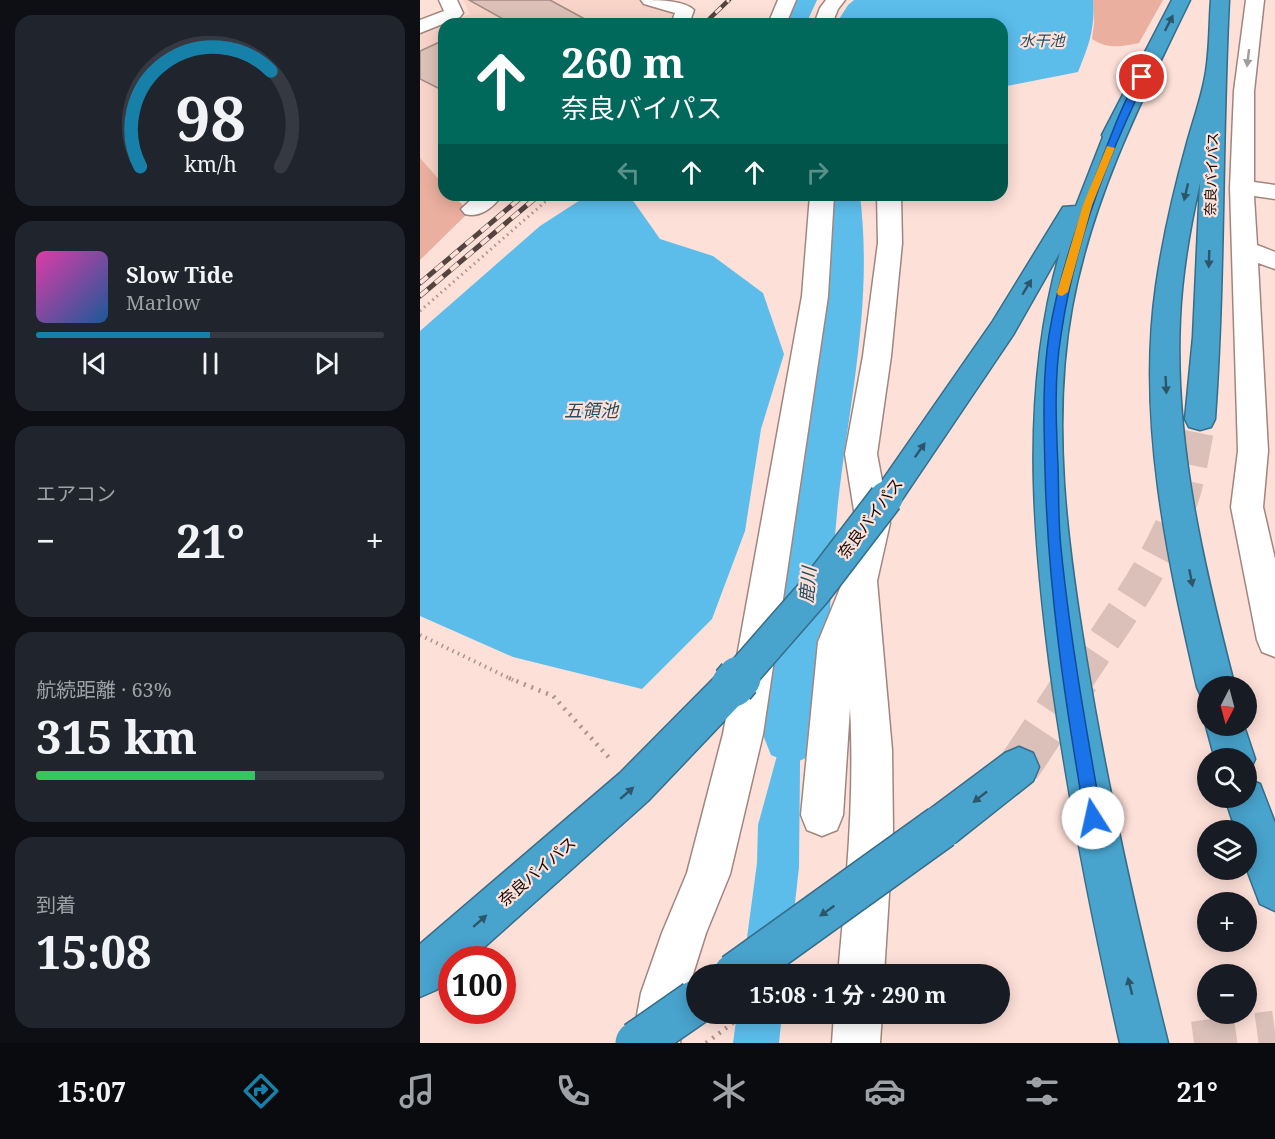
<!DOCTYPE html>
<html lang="ja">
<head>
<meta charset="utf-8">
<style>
  body { margin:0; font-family:"Noto Serif","Noto Sans JP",serif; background:#20242c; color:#f1f3f6; height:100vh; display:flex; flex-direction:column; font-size:22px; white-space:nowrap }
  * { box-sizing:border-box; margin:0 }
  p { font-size:20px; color:#9ea1a6 }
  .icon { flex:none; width:33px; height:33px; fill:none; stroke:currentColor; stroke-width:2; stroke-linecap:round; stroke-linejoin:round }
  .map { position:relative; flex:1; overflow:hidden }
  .sheet { display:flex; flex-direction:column; gap:15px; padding:15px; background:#0d0f14; width:420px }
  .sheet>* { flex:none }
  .banner { position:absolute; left:18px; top:18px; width:570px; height:183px; border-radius:18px; box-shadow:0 3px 15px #0003; background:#00695c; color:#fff; overflow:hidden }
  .needle { width:39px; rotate:186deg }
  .buttons { position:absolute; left:777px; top:676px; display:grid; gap:12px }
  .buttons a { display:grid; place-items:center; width:60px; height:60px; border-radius:50%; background:#171b24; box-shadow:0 3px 15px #0003; font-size:30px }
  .speed { position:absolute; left:18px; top:946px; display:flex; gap:12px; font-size:30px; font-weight:700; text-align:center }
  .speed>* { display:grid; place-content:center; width:78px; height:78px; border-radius:50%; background:#171b24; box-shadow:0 3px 15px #0003; line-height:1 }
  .speed .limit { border:9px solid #d22; background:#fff; color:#111 }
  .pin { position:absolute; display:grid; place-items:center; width:51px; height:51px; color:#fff; margin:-26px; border:3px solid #fff; border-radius:50%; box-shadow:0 2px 6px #0007 }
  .me { position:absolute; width:66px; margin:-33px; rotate:350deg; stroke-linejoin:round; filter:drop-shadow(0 0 4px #0008) }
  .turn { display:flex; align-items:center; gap:21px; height:126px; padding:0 24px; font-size:27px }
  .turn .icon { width:78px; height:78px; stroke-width:2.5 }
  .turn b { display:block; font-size:42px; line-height:51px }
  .lanes { display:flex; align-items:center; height:57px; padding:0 24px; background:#0003; justify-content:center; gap:30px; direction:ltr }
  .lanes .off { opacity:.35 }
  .big { font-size:45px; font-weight:700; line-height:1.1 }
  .sheet .widget { flex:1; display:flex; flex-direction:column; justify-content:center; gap:9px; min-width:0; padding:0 21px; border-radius:18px; background:#20242c }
  .sheet .dial { align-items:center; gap:0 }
  .dial svg { height:156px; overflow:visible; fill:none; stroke:#363941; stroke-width:7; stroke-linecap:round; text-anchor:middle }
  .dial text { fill:#f1f3f6; stroke:none }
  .song { display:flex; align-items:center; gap:18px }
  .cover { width:72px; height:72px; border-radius:9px; background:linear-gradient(135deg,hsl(320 70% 55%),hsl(210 70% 35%)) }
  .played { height:6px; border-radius:3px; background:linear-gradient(90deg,#1680a9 50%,#363941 50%) }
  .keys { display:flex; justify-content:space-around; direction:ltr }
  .heat { display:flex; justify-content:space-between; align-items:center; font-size:33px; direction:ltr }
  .charge { height:9px; border-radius:4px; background:linear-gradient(90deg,#34c759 63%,#363941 0) }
  .trip { position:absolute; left:266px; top:964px; width:324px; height:60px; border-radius:30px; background:#171b24; box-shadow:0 3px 15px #0003; font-weight:700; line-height:60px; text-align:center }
  .dock { display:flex; height:96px; justify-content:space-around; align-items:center; background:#090b0e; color:#9ea1a6 }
  .dock .icon { width:42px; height:42px }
  .dock .current { color:#1680a9 }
  .dock b { font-size:27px; color:#f1f3f6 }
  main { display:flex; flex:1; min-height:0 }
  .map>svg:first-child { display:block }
  .built { fill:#f8d3c8 }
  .green { fill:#eaaf9e }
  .water { fill:#5cbdeb }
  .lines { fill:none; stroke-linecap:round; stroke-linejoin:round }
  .river { fill:#5cbdeb; fill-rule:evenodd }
  .building { fill:#ddc1b9; stroke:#a48a82; stroke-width:1.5 }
  .minor-tunnel { stroke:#dac0b9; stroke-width:43; stroke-dasharray:43 21; stroke-linecap:butt }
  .highway-tunnel-far1 { stroke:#dac0b9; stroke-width:33; stroke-dasharray:33 16; stroke-linecap:butt }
  .highway-tunnel { stroke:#dac0b9; stroke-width:43; stroke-dasharray:43 21; stroke-linecap:butt }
  .minor-casing { stroke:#a0867e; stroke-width:3 }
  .highway-casing { stroke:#366d88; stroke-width:3 }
  .path-far2 { stroke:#ab948f; stroke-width:3; stroke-dasharray:1.5 4; stroke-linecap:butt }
  .path-far1 { stroke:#ab948f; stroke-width:4; stroke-dasharray:1.5 4.5; stroke-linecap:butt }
  .path { stroke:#ab948f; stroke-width:4.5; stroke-dasharray:2 6; stroke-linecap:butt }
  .minor { fill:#fff; fill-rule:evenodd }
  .highway { fill:#48a3cd; fill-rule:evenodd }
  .rail-far1-casing { stroke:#534440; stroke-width:4.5 }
  .rail-casing { stroke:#534440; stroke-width:5 }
  .rail-far1 { stroke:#fde0d8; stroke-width:3; stroke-dasharray:8; stroke-linecap:butt }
  .rail { stroke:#fde0d8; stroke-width:4; stroke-dasharray:10; stroke-linecap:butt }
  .highway-bridge-far1-casing { stroke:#366d88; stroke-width:36; stroke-linecap:butt }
  .highway-bridge-casing { stroke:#366d88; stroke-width:46; stroke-linecap:butt }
  .highway-bridge-far1 { stroke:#48a3cd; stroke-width:33 }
  .highway-bridge { stroke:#48a3cd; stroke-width:43 }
  .oneway { fill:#2e566a }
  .oneway2 { fill:#a19d9c }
  .route { fill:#1a73e8; stroke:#114b97; stroke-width:1.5 }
  .slow { fill:#f59e0b }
  .labels { text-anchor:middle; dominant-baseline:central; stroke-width:4.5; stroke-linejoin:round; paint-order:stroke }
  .far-street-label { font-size:14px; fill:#140a08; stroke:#fde0d8 }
  .far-water-label { font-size:15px; font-style:italic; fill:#244e61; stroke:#fde0d8 }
  .street-label { font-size:16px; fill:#140a08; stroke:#fde0d8 }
  .water-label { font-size:18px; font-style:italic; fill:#244e61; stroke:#fde0d8 }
</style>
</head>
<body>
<main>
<section class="sheet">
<div class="widget dial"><svg viewBox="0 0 100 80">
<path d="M14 69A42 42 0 1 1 86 69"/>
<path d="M14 69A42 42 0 0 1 81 20" stroke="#1680a9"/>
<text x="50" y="56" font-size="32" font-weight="700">98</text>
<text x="50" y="72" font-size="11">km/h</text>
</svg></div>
<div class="widget">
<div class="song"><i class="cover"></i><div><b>Slow Tide</b><p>Marlow</p></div></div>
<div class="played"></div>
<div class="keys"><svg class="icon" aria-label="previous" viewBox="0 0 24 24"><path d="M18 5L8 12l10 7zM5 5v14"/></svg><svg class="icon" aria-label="pause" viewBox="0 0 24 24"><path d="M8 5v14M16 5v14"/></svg><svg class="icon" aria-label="next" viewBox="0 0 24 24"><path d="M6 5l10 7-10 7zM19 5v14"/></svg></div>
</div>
<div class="widget"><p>エアコン</p>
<div class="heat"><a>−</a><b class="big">21°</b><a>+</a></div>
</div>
<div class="widget"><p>航続距離 · 63%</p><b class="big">315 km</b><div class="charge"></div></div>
<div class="widget"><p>到着</p><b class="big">15:08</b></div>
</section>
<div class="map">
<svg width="855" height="1043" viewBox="0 0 855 1043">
  <rect width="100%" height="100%" fill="#fde0d8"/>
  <path class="built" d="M43,0H219L261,12L255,24H26L50,14Z
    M24,25V185L0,158V35Z"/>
  <path class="green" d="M673,0H743L719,43C700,47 688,49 672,39L674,24Z
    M0,158L24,185V195H33L49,212L0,260Z"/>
  <path class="water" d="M434,0H673C675,30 669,45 658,72L582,87V24H416L428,5Z
    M168,195H209L240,239L293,256L343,293L364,354L341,429L325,531L292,619L222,689L93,657L0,616V331L120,226Z
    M381,668L379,867L367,975H322L337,863L338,825Z
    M317,1014H362L359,1043H313Z"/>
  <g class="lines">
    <path class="river" d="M371,0H397L386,24H358Z
      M404,195H440C453,304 430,396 418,503C410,580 409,658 401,735L393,755L372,764L351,755L343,735C353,657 358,578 370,501C386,396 413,302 404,195Z"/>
  </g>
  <path class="building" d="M49,0H130L174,24H92Z
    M24,40V91L0,79V51Z"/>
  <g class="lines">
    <path class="minor-tunnel" d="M774,1043L855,1032"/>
    <path class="highway-tunnel-far1" d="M657,680C696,621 740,563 763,496C771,471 774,444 780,419"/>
    <path class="highway-tunnel" d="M599,767L658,678"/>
    <g class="minor-casing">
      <path id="minor" d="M19,0H37L43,13L40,17L0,33V20L24,11Z
        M221,0C236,0 264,0 274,10L269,24H251L255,13L224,4Z
        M358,0H376L366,24H348Z
        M406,0H425L418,9L412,24H394L400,8Z
        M826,0H844L834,91V182L855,185V199L834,196L837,245L855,252V269L838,263L848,451L843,507L855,559V657L842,652L837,640L811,507L818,451L810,188L814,91Z
        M56,195H82C73,208 60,218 45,214L41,209Z
        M390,195H414L408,296L343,734L310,874L286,933L267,993L260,1043H212L221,993L242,933L267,873L303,734L382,296Z
        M457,195H481L482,243L471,356L457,454L470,523L457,581L472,750L473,830L464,975H418C426,886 435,798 430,708L423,815L417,830L402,836L387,830L381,815L398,642L423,581L436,523L425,454L443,356L458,243Z
        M414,1014H462L460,1043H412Z"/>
    </g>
    <g class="highway-casing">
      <path id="highway" d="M752,0H770C722,99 672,198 652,307C631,422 647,543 666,657C687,787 716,915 748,1043H700C672,919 647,794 630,667C612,529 601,389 640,252L593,335L477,507L466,511L455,507L450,498L573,321L643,207L656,206L683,137L682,135Z
        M791,0H809C802,139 805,280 795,419L791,427L780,430L769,427L765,419L773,337L780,183C770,227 762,273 760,318C754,443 784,567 815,687H788V702L783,700L777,687C747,557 717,420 736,286C743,237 754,190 767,143C773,121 781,99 785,77C790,52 789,25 791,0Z
        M313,667L326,672L332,685L326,698L228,801L50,960H32V977L16,990L0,997V944L200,773L300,672Z
        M788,721V726H824L835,759L829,773L826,774V759H795L786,726Z
        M599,747L613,753L619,767L613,781L536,842L521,848L506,842L500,827L506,812L585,753Z
        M826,778L840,784L855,823V911L840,904L826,867V831H816L805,798H826Z"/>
    </g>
    <path class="path-far2" d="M0,311L133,195"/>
    <path class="path-far1" d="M0,635L93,680"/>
    <path class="path" d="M89,678L133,696L192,761
      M286,1043L325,1014"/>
    <use href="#minor" class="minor"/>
    <use href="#highway" class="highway"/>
    <g class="rail-far1-casing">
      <path id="rail-far1" d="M284,24L309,0"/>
    </g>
    <g class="rail-casing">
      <path id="rail" d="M0,283L104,195
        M0,296L119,195"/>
    </g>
    <use href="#rail-far1" class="rail-far1"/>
    <use href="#rail" class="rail"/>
    <g class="highway-bridge-far1-casing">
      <path id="highway-bridge-far1" d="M317,680L394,592L466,498"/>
    </g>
    <g class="highway-bridge-casing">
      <path id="highway-bridge" d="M313,685L319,678
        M315,975L521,827
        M217,1043L276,1002"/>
    </g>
    <use href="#highway-bridge-far1" class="highway-bridge-far1"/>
    <use href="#highway-bridge" class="highway-bridge"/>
  </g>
  <defs><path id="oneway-solid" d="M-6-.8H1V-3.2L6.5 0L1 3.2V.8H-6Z" transform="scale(1.5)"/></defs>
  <g class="oneway">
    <use href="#oneway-solid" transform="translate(749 23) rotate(-63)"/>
    <use href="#oneway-solid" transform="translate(766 192) rotate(103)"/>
    <use href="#oneway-solid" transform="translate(789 259) rotate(92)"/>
    <use href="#oneway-solid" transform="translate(607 287) rotate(-59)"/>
    <use href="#oneway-solid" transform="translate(746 385) rotate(87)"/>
    <use href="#oneway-solid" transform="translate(500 450) rotate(-55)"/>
    <use href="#oneway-solid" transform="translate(771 578) rotate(79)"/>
    <use href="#oneway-solid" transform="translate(207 793) rotate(-41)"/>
    <use href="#oneway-solid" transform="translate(560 797) rotate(142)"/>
    <use href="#oneway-solid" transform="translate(407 911) rotate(145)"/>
    <use href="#oneway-solid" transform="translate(60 921) rotate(-41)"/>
    <use href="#oneway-solid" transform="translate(710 986) rotate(-104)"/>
  </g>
  <use class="oneway2" href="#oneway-solid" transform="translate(828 58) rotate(97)"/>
  <path class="route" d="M719,75L727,77C687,157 654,245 641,335C634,378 636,422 638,466C639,493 638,521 641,548C650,638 666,728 682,818L679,824L673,826L667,824L665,818C645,702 628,589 625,471C624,426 622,380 629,335C638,279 656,228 676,175C689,141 701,106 719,75Z"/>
  <path class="slow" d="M687,146L695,148L672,205L648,292L642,296L638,295L637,292L663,205Z"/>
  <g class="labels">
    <g class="far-street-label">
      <text transform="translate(791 174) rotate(-88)">奈良バイパス</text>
    </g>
    <g class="far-water-label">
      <text x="622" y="40">水干池</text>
    </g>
    <g class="street-label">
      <text transform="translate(450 518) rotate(-53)">奈良バイパス</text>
      <text transform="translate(117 871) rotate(-41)">奈良バイパス</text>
    </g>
    <g class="water-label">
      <text x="171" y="410">五領池</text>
      <text transform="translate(387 585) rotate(-85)">鹿川</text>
    </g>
  </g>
</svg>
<div class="buttons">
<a><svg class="needle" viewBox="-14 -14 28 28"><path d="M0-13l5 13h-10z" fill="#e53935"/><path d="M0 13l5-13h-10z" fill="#9ea1a6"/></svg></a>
<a><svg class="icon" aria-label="search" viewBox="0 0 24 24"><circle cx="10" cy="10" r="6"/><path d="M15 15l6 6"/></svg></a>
<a><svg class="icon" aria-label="layers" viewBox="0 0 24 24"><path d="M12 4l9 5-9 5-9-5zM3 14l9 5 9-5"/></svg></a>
<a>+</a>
<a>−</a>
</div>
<div class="speed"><div class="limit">100</div></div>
<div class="pin" style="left:722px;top:77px;background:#d93025"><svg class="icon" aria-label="arrive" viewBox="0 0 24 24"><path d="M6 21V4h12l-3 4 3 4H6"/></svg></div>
<svg class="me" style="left:673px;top:818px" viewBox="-20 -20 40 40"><circle r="19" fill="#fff"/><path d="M0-13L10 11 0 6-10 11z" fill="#1a73e8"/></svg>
<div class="trip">15:08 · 1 分 · 290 m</div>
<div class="banner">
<div class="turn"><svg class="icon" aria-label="ahead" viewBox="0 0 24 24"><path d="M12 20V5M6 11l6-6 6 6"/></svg><div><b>260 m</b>奈良バイパス</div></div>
<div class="lanes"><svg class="icon off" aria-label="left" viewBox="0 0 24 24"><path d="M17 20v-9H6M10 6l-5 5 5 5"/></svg><svg class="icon" aria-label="ahead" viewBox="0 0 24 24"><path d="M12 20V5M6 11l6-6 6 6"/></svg><svg class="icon" aria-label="ahead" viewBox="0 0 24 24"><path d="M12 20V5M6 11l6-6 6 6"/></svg><svg class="icon off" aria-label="right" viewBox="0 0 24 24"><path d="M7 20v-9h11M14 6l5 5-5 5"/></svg></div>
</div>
</div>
</main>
<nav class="dock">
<b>15:07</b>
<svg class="icon current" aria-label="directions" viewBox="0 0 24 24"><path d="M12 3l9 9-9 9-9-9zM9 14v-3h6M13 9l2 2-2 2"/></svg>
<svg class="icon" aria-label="music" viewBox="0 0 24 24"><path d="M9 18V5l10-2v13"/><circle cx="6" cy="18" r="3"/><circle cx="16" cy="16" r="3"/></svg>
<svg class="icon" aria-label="phone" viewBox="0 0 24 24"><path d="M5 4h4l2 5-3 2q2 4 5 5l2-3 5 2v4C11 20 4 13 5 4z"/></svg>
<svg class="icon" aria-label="climate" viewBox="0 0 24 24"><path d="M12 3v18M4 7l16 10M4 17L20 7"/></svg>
<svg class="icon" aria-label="car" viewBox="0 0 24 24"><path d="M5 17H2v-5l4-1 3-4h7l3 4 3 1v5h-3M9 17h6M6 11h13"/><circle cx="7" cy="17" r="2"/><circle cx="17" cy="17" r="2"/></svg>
<svg class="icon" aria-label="filters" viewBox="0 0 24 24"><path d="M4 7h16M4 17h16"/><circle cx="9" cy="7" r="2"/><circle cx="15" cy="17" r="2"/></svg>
<b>21°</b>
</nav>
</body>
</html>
